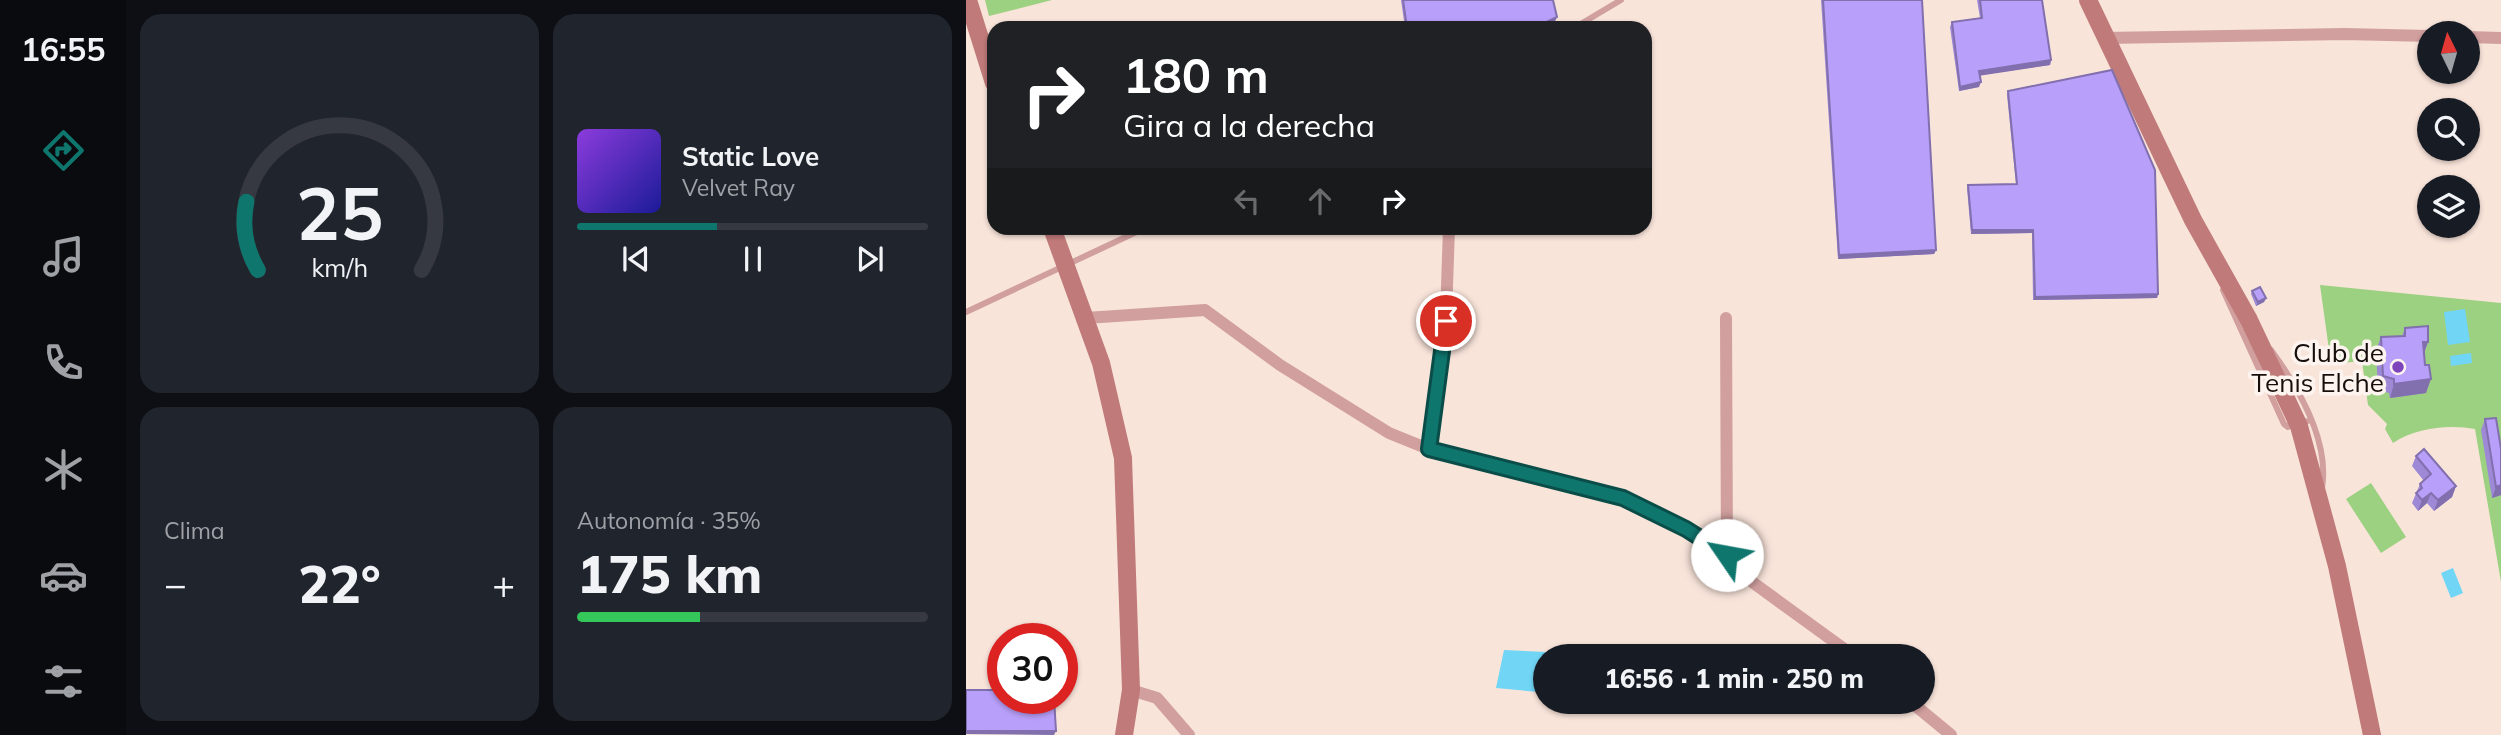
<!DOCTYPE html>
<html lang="es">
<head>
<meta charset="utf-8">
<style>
  body { margin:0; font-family:Mulish,sans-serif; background:#20242c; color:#f1f3f6; height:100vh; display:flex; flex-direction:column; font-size:26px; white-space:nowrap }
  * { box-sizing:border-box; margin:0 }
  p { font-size:23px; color:#9ea1a6 }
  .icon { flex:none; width:38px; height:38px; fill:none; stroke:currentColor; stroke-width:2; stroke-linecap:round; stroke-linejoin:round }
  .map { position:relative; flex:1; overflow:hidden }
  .sheet { display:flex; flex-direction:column; gap:14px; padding:14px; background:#0d0f14; width:840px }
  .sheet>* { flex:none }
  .hud { position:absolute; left:21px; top:21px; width:665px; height:214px; border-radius:21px; box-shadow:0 2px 5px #0004; background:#202124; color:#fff; overflow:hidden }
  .needle { width:46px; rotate:355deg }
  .fabs { position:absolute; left:1451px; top:21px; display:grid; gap:14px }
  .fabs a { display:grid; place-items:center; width:63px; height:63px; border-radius:50%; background:#171b24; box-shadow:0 2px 5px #0004; font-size:35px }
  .speed { position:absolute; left:21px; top:623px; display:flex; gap:14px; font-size:35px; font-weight:700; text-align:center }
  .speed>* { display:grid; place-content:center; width:91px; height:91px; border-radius:50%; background:#171b24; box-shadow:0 2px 5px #0004; line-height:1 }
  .speed .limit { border:10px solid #d22; background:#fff; color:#111 }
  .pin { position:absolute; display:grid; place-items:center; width:60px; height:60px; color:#fff; margin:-30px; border:4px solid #fff; border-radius:50%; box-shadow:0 2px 7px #0007 }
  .me { position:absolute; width:77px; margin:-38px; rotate:303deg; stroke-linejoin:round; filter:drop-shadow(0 0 5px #0008) }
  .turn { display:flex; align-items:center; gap:24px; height:147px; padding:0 21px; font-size:32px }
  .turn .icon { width:91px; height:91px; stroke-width:2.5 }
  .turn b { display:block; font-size:49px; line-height:60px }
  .lanes { display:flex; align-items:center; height:66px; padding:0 21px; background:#0003; justify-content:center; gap:35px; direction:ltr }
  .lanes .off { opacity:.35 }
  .big { font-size:52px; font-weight:800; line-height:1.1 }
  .sheet .widget { flex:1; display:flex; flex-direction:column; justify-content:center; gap:10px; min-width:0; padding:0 24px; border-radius:21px; background:#20242c }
  .sheet .dial { align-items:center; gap:0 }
  .dial svg { height:182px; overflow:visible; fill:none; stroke:#363941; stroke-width:7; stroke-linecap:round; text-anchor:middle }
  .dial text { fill:#f1f3f6; stroke:none }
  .song { display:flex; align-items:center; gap:21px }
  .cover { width:84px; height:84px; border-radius:10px; background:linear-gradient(135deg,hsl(270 70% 55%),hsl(240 70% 35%)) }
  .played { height:7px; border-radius:4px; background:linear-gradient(90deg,#0f766e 40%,#363941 40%) }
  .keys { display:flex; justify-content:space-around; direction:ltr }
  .heat { display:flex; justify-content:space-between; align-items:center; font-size:38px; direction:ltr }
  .charge { height:10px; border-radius:5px; background:linear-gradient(90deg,#34c759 35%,#363941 0) }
  .sheet .tiles { flex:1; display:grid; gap:14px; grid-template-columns:repeat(2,1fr) }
  .trip { position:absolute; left:567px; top:644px; width:402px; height:70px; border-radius:35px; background:#171b24; box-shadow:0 2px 5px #0004; font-weight:800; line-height:70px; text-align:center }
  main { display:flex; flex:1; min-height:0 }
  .dock { display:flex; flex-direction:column; width:126px; justify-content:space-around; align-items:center; background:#090b0e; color:#9ea1a6 }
  .dock .icon { width:49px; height:49px }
  .dock .selected { color:#0f766e }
  .dock b { font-size:32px; color:#f1f3f6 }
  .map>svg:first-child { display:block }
  .green { fill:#9cd181 }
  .water { fill:#71d6f6 }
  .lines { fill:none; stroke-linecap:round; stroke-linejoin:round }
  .service { stroke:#d09f9e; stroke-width:6 }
  .minor { stroke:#d09f9e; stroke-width:12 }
  .secondary { stroke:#c07a79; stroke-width:18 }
  .wall { fill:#9e89d6 }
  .shaded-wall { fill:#816fae }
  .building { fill:#b89ff9; stroke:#816fae; stroke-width:2 }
  .route-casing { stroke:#0a4d48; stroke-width:18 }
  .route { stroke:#0f766e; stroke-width:12 }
  .poi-dot { fill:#7e44bb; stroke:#fdf4f0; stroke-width:2.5 }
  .labels { text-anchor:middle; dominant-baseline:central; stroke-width:7; stroke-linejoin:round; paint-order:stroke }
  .poi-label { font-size:26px; fill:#150e0b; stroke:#fdf4f0; text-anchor:end }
</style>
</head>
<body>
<main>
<nav class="dock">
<b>16:55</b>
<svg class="icon selected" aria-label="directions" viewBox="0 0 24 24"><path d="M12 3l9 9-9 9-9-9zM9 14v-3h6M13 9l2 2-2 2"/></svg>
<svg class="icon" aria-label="music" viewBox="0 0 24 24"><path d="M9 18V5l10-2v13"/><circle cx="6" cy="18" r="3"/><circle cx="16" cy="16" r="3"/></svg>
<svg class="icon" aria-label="phone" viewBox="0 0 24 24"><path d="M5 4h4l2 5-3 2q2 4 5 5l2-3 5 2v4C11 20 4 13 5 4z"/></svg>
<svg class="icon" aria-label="climate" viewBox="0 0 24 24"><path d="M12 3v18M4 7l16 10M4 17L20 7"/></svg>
<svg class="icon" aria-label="car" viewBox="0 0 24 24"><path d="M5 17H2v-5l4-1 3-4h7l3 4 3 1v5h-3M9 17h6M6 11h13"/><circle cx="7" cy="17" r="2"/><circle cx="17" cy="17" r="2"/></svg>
<svg class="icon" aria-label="filters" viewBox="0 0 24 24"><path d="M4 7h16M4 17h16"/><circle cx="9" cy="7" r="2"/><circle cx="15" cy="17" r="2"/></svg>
</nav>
<section class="sheet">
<div class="tiles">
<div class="widget dial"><svg viewBox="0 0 100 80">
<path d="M14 69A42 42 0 1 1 86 69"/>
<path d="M14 69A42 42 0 0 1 9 39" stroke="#0f766e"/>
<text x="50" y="56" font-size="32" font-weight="700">25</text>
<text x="50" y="72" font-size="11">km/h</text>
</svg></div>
<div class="widget">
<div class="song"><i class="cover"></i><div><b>Static Love</b><p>Velvet Ray</p></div></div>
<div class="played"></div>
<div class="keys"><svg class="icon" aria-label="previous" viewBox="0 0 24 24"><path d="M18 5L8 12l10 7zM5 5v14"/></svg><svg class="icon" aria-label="pause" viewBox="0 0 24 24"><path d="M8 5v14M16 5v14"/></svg><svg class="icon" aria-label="next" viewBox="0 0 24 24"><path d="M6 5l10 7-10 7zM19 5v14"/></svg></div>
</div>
<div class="widget"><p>Clima</p>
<div class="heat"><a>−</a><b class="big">22°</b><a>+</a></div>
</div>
<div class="widget"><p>Autonomía · 35%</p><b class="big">175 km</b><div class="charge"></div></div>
</div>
</section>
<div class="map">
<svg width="1535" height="735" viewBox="0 0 1535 735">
  <rect width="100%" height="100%" fill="#f9e4da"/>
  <path class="green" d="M19,0H86L23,16Z
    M1354,285L1535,303V582L1509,429C1483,424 1448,428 1427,443L1419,429L1421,424L1402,405L1396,361L1365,364Z
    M1405,483L1440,537L1415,553L1380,499Z"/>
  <path class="water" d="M1499,309L1504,342L1482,345L1478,312Z
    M1505,353L1506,363L1485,366L1484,356Z
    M1487,568L1497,593L1485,598L1475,573Z
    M538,650L581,652L572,692L530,688Z"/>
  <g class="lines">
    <path class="service" d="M608,28L655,0
      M1257,290L1318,424L1322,427L1345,420
      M0,312L179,228
      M1305,350C1332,387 1364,440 1356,488"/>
    <path class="minor" d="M1502,37L1535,38
      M1138,38L1379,34L1463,36
      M120,318L239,310L314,365L423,433L460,448L657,498L720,529L761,555L782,579L888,656
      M760,318L761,555
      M463,449L479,345L483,228
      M165,690L191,698L223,735
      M945,702L985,735"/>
    <path class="secondary" d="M2,0L28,83
      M1122,0L1227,220L1283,320L1333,426L1371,566L1406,735
      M86,228L135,363L157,458L165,690L158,735"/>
  </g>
  <path class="wall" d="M435,0H587L591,17L589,21L574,28H439Z
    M855,0H956L970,250L968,254L872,259Z
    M1011,0H1076L1085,60L1084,65L1014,75L1013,87L993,91L984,27L986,22L1014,18Z
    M1042,91L1192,294L1191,298L1067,300L1066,233L1005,234L1001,188L1002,185L1050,184L1041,95Z
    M1286,291L1300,298L1298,302L1290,306L1285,294Z
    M1439,328L1462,342L1458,354L1460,393L1424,398L1423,393L1412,390L1410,350L1415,337L1436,336Z
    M1519,419L1535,495L1526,498L1515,430Z
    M1450,456L1490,486L1486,497L1468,511L1461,503L1452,511L1446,503L1454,484L1458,481L1446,466Z"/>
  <path class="shaded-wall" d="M591,17L589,21L574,28H568Z
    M1085,60L1084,65L1012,76L1013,71Z
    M1015,82L1013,87L993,91L994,87Z
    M1006,230H1067L1066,233L1005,234Z
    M970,250L968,254L872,259L873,255Z
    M1192,294L1191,298L1067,300L1069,297Z
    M1300,298L1298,302L1290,306L1292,302Z
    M1457,342H1462L1457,355Z
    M1465,379L1460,393L1424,398L1428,384Z
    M1535,485V495L1526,498L1530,487Z
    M1490,486L1486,497L1468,511L1472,500Z
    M1465,493L1461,503L1452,511L1456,500Z
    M0,731H90L88,735L0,734Z"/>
  <path class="building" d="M437,0H587L591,17L568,28H441Z
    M857,0H956L970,250L873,255Z
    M1014,0H1076L1085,60L1013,71L1015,82L994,87L986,22L1016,18Z
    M1146,70L1189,170L1192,294L1069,297L1067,230H1006L1002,185L1051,184L1042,91Z
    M1294,287L1300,298L1292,302L1286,291Z
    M1462,326V342H1457L1459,365H1463L1465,379L1428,384V379L1417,376L1415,337L1439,336V328Z
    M1530,418L1535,449V485L1530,487L1519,419Z
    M1458,449L1490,486L1472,500L1465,493L1456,500L1450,493L1456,488L1454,484L1465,474L1450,456Z
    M0,690H37V698H88L90,731H0Z"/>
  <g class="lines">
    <g class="route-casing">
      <path id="route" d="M480,321L463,449L657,498L720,529L761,555"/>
    </g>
    <use href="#route" class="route"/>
  </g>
  <circle class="poi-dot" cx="1432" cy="367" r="7"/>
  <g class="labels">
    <g class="poi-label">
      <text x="1418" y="352">Club de<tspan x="1418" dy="30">Tenis Elche</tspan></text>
    </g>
  </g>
</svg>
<div class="fabs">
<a><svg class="needle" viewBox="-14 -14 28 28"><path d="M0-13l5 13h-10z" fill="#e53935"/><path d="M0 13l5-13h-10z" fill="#9ea1a6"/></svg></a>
<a><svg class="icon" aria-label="search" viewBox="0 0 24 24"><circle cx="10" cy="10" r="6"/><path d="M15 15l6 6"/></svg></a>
<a><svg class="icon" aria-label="layers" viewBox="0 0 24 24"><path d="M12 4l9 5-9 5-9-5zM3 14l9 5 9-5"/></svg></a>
</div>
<div class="speed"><div class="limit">30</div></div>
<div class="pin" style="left:480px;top:321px;background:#d93025"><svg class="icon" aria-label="arrive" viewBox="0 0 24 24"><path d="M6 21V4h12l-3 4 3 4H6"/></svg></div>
<svg class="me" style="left:761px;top:555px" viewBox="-20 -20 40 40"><circle r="19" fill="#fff"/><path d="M0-13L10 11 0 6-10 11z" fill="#0f766e"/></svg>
<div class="trip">16:56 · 1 min · 250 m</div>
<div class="hud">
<div class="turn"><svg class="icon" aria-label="right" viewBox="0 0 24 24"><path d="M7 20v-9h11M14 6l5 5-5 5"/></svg><div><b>180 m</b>Gira a la derecha</div></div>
<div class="lanes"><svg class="icon off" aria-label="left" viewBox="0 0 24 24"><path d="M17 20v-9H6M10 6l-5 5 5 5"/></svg><svg class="icon off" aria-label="ahead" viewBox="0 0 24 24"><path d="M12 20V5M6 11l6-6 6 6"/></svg><svg class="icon" aria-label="right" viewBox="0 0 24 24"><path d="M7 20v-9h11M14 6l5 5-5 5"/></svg></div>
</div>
</div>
</main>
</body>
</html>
